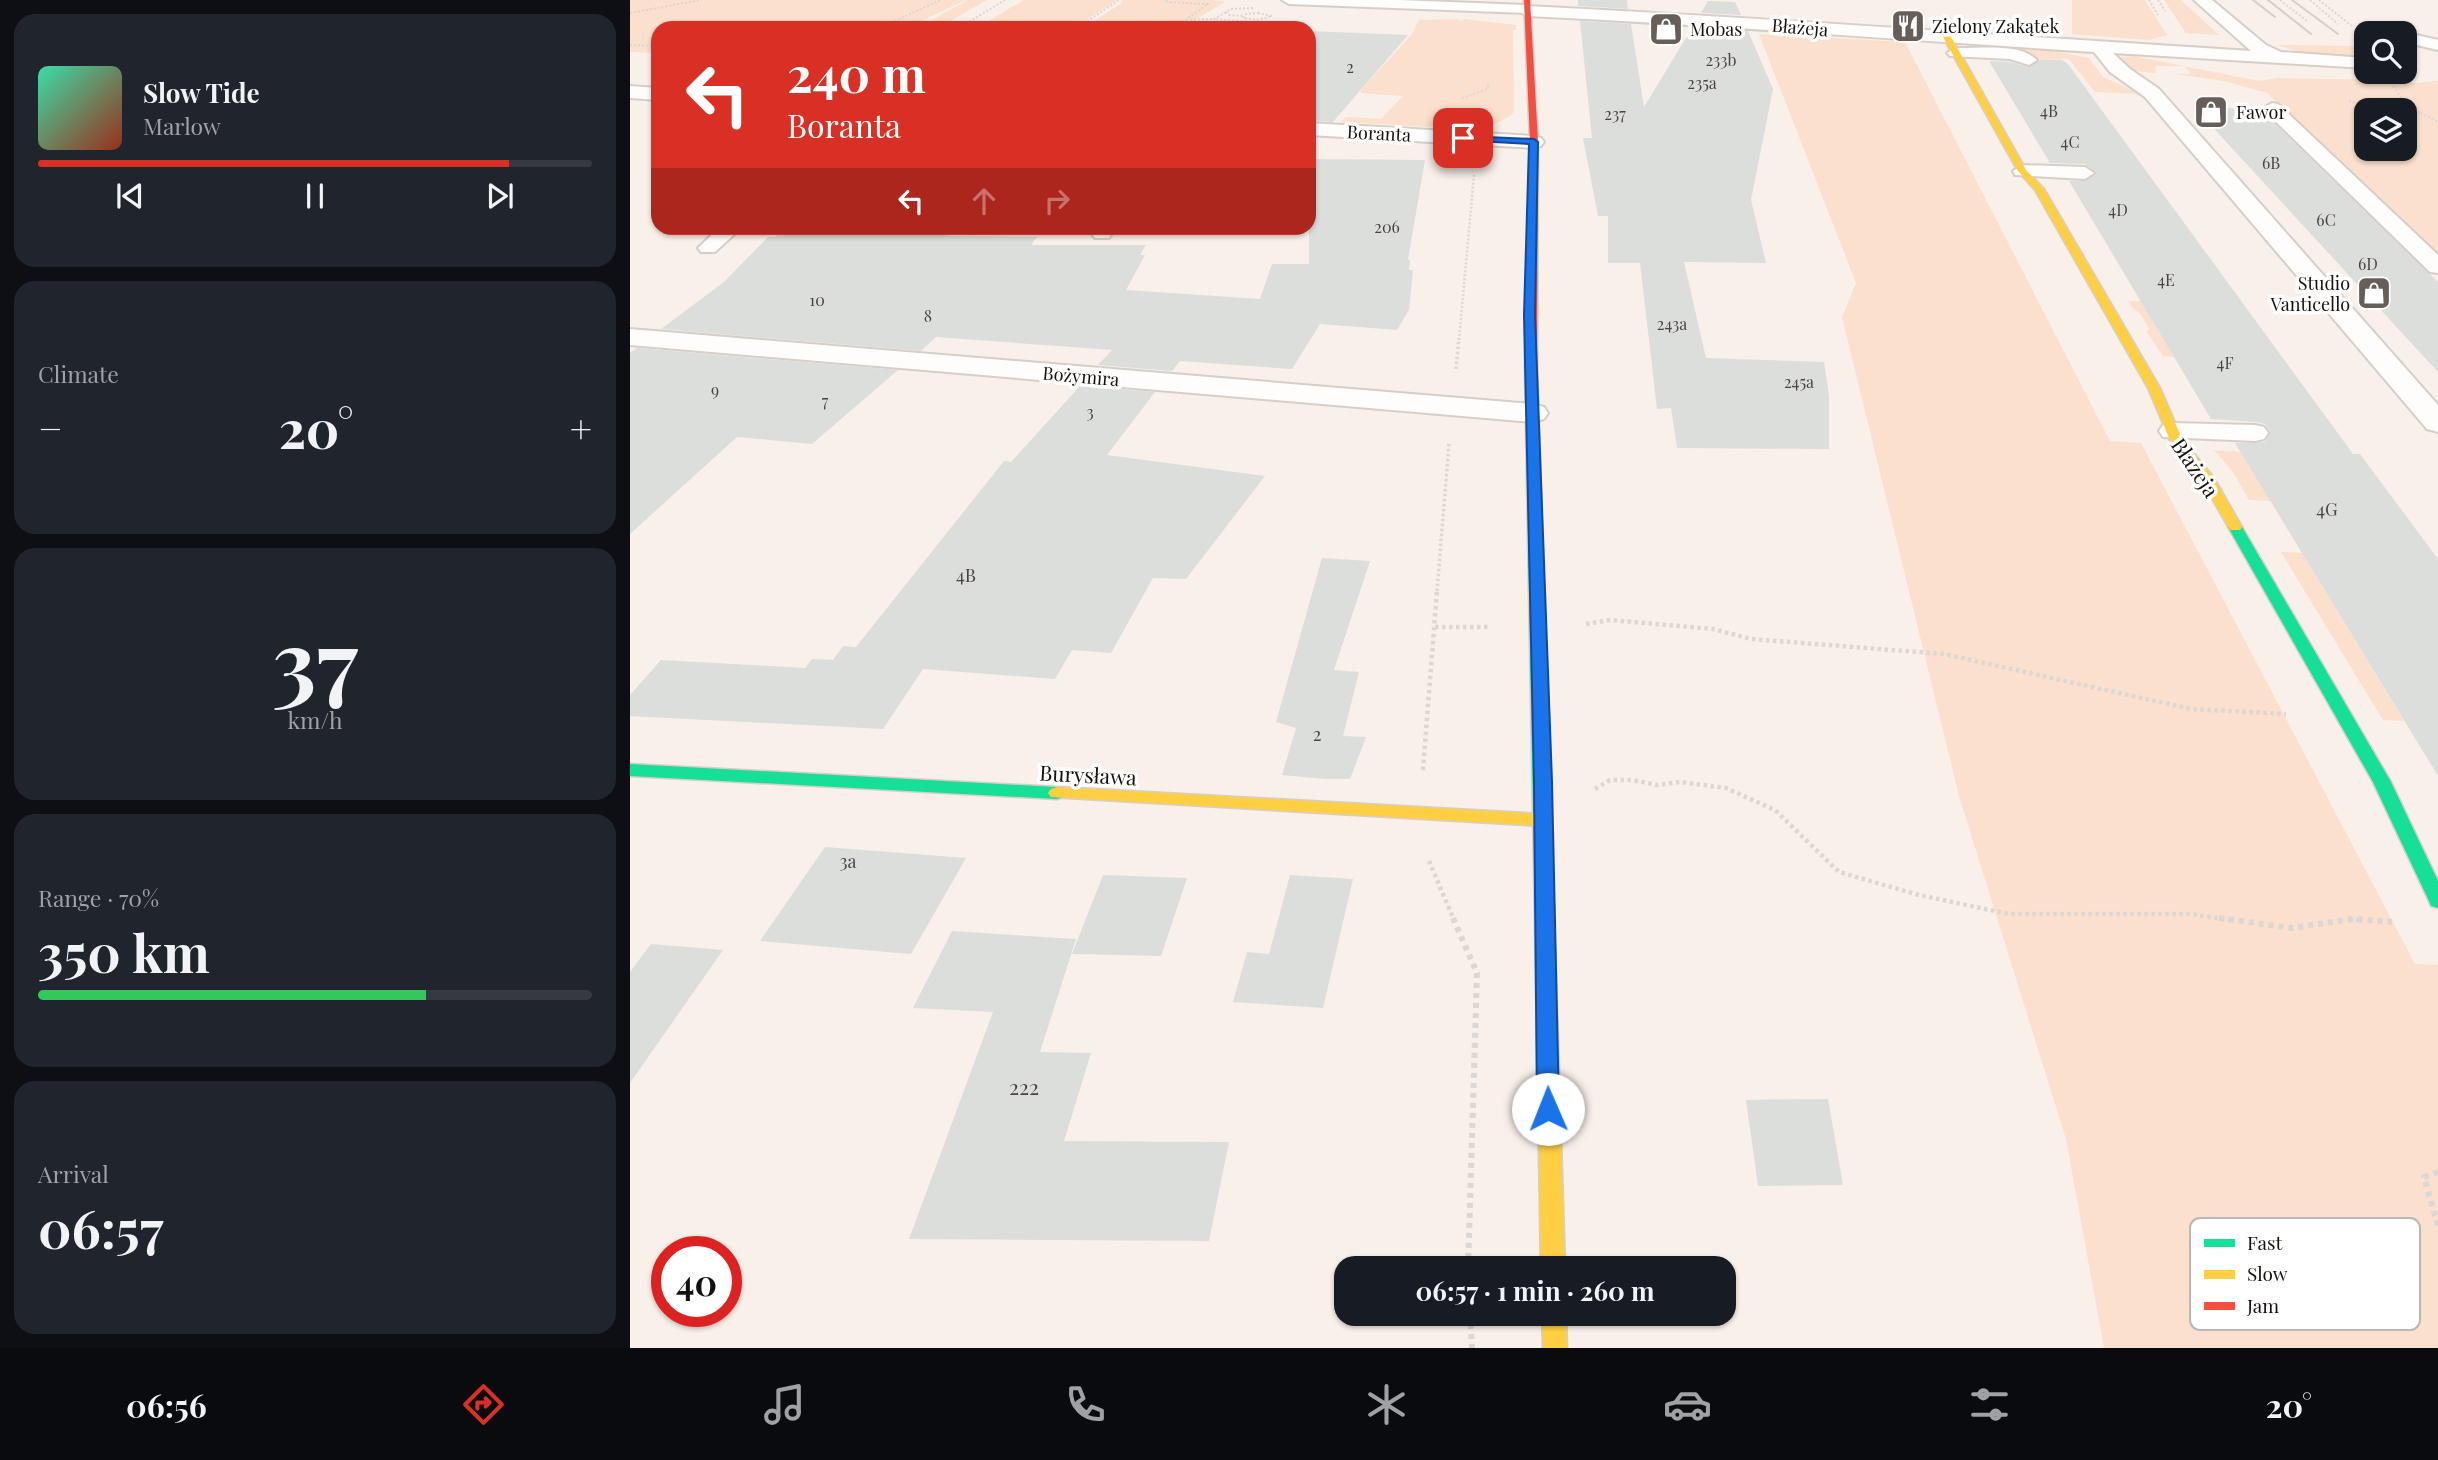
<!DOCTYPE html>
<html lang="en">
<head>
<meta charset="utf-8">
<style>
  body { margin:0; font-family:"Playfair Display",serif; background:#20242c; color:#f1f3f6; height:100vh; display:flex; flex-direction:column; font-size:26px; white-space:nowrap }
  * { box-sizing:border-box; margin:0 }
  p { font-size:23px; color:#9ea1a6 }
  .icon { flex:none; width:38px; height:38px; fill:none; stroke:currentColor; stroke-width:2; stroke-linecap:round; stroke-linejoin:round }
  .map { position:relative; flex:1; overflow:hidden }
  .sheet { display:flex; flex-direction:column; gap:14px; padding:14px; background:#0d0f14; width:630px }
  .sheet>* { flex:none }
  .banner { position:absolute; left:21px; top:21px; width:665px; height:214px; border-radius:21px; box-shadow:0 2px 5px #0004; background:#d93025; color:#fff; overflow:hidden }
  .controls { position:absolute; left:1724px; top:21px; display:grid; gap:14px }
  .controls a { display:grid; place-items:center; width:63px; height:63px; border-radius:14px; background:#171b24; box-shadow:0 2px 5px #0004; font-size:35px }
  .speed { position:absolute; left:21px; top:1236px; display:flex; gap:14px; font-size:35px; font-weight:700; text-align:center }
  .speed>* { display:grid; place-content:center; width:91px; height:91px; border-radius:50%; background:#171b24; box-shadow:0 2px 5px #0004; line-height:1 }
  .speed .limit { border:10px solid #d22; background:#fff; color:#111 }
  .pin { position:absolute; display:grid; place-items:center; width:60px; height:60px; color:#fff; margin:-30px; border-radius:14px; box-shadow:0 4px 10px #0006 }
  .me { position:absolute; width:77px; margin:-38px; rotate:359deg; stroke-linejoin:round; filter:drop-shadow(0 0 5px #0008) }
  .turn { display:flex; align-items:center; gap:24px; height:147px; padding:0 21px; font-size:32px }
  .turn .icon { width:91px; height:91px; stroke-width:2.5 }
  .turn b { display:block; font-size:49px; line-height:60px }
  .lanes { display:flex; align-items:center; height:66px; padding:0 21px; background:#0003; justify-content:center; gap:35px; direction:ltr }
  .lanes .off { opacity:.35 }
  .big { font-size:52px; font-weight:700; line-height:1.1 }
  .sheet .widget { flex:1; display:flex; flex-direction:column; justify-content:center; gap:10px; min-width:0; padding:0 24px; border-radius:21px; background:#20242c }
  .sheet .dial { align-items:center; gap:0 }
  .dial b { font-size:91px; line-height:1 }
  .song { display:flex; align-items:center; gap:21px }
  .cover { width:84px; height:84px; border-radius:10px; background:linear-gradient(135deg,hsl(160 70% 55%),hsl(10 70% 35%)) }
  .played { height:7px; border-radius:4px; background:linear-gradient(90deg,#d93025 85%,#363941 85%) }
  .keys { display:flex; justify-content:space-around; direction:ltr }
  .heat { display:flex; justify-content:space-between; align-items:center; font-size:38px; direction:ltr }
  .charge { height:10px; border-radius:5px; background:linear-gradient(90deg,#34c759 70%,#363941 0) }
  .trip { position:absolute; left:704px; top:1256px; width:402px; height:70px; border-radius:21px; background:#171b24; box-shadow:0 2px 5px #0004; font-weight:700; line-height:70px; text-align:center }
  .tab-bar { display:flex; height:112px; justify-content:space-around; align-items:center; background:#090b0e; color:#9ea1a6 }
  .tab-bar .icon { width:49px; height:49px }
  .tab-bar .selected { color:#d93025 }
  .tab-bar b { font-size:32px; color:#f1f3f6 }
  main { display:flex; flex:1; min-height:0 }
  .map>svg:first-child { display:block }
  .green { fill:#fae0cd; fill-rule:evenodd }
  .building { fill:#dbdedb }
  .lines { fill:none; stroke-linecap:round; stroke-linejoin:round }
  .lane-casing { stroke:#d7cec7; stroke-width:4 }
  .street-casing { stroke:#d7cec7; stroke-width:4 }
  .fast-casing { stroke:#d7cec7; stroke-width:3 }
  .slow-casing { stroke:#d7cec7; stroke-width:3 }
  .jam-casing { stroke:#d7cec7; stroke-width:3 }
  .path-far4 { stroke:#dad7d5; stroke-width:2; stroke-dasharray:2 2; stroke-linecap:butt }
  .path-far3 { stroke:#dad7d5; stroke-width:2.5; stroke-dasharray:2 2; stroke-linecap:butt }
  .path-far2 { stroke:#dad7d5; stroke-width:3.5; stroke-dasharray:2.5 2.5; stroke-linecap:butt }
  .path-far1 { stroke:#dad7d5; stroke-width:4.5; stroke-dasharray:3.5 3.5; stroke-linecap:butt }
  .path { stroke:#dad7d5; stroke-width:6; stroke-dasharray:5 5; stroke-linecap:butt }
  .lane { fill:#fefdfc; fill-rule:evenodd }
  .street { fill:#fefdfc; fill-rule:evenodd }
  .fast { fill:#16e098; fill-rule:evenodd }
  .slow { fill:#ffcf43; fill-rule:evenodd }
  .jam { fill:#f24e42; fill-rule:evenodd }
  .tram { stroke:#d1cfcd; stroke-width:2 }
  .route { fill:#1a73e8; stroke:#114b97; stroke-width:2 }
  .labels { text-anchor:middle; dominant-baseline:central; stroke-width:7; stroke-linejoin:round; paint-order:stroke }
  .far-number-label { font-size:16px; fill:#4a443f }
  .far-poi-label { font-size:18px; fill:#19100a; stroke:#fff; text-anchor:start }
  .far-street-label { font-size:18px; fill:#19100a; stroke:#fff }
  .number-label { font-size:18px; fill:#4a443f }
  .street-label { font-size:21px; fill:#19100a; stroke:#fff }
  .near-number-label { font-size:21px; fill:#4a443f }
  .key { fill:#fff; stroke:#bab7b6; stroke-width:2 }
  .key-label { font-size:19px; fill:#19100a }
</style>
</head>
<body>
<main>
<section class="sheet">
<div class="widget">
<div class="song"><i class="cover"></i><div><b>Slow Tide</b><p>Marlow</p></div></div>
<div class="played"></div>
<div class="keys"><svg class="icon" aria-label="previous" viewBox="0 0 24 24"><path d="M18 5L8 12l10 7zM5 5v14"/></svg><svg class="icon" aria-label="pause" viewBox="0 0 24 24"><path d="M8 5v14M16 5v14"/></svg><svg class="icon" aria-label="next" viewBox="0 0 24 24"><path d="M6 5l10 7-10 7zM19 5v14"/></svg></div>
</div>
<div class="widget"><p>Climate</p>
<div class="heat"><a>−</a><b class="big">20°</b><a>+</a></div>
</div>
<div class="widget dial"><b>37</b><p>km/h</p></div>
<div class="widget"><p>Range · 70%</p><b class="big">350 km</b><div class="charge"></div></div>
<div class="widget"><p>Arrival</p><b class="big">06:57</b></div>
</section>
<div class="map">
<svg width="1808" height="1348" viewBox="0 0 1808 1348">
  <rect width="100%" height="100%" fill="#f9f0e9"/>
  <path class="green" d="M0,0H336L276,28H28V53L0,52Z
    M338,0H357L308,28H287Z
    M394,0H487L444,28H346Z
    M492,0H582L595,2L563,21L556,20L544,28H453L492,3Z
    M1442,0H1515L1537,35L1519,40L1442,34Z
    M1534,0H1551L1589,35L1556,33Z
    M827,19L832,21L833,19L886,25V30H883L884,112L881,115C864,128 831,135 813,124L799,127L711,122L716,117L751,119L773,96L731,93V90L782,34L789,20Z
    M1129,34L1275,42L1480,441L1511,443L1785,964L1808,965V1348H1474L1436,1139L1329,796L1212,317L1226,283Z
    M1354,45L1413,49L1459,58L1473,77L1510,94L1465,92L1439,59L1412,60L1387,52L1338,49Z
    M1647,45L1722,46L1734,50L1736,57L1673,53Z
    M1503,56L1629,81L1647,78L1761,80L1784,83L1808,81V253L1637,93L1594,81L1545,74H1561L1555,66H1525L1526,73C1511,72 1498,71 1488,58ZM1736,110H1774V149H1736Z
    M1498,301H1511L1544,357L1533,356L1516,331L1520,330L1508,311L1504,310Z
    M1584,450L1611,452L1641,501L1619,500L1603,472Z
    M1651,552L1672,553L1774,721L1753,720Z"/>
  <path class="building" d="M948,0H997L998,9L948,6Z
    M1078,1L1105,2L1111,15L1071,13Z
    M950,21L1001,24L1014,107L1062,28L1118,31L1143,89L1121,200L1136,263L1054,262L1076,358L1194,362L1199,396V449L1047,448L1041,408L1027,409L1010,263H978V216H968L953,138H962Z
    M679,31L778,35L703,122L679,120Z
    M1410,60H1432L1438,64L1723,454H1730L1808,559V776L1605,443L1635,442L1640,432L1635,424L1626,422L1581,419L1439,181H1456L1466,172L1455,164L1420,163L1359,61L1380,62L1398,67Z
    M1564,107L1630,109L1808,282V372Z
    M679,159L795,160L778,260H780L779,270H783L779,310L767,330L690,324L662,369L550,361L542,371L468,365L482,350L306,337L291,351L31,329L94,282L138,237H145L154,228H324L317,236L407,237L401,245H516L510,255H515L496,290L630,299L642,264H679Z
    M7,348L268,370L182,444L107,437L0,534V353Z
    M450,386L525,392L477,455L635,476L556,579L523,578L481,653L442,650L425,679L293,669L253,729L0,716V695L31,660L175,668L182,659L203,660L213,646L226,647L374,461L381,462Z
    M692,558L740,561L704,670L729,672L713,736L736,737L720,779H695L652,775L666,728L646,722Z
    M195,847L336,858L281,954L130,941Z
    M473,875L557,878L531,956L442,954Z
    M660,875L723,879L693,1008L603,1002L617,952L639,954Z
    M322,931L446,939L410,1052L461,1053L434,1141L599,1142L579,1241L279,1239L363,1012L283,1008Z
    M21,944L93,950L0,1083V972Z
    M1198,1099L1213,1185L1128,1186L1116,1100Z"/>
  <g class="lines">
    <g class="lane-casing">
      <path id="lane" d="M652,0H769L897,5L904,9L897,13L659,4Z
        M1325,48C1348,49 1389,42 1407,60L1399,65L1380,59L1320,56L1317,53Z
        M1642,103L1648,104L1808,255V273L1800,272L1636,112L1634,108Z
        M1392,165L1455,167L1464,173L1455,179L1385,175L1383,171Z
        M89,228H111L85,252H71L68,248Z
        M465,228H485L479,238H465L462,234Z
        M1542,423L1625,425L1634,427L1638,433L1634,439L1625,441L1533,437L1529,431L1533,425Z"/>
    </g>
    <g class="street-casing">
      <path id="street" d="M1564,0H1582L1636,45L1651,52L1736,58V68L1483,53L1500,69L1529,89L1808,405V432L1797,429L1515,97L1480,72L1464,52C1275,40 1086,25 897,16L889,11L897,6C1139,18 1380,36 1621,51Z
        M1774,32L1808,40V50L1774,42V33H1768Z
        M0,86L28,88V100L0,98Z
        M679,123L904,136L911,138L914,142L911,146L904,148L679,135Z
        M0,329L903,404L914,407L918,413L914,419L903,422L0,345Z"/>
    </g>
    <g class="fast-casing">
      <path id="fast" d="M901,364L907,367L926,979L923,984L916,987L909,984L906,979L895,367Z
        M1605,523L1612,527L1761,782L1808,881V908L1801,906L1799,901L1743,782L1598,527Z
        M0,764L427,787L433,789L436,793L433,797L427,799L0,776Z"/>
    </g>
    <g class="slow-casing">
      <path id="slow" d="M1317,35L1321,37L1396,170L1414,189L1530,388L1552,439L1584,478L1612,527L1610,530H1600L1571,479L1540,440L1518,388L1405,190L1388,171L1313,37Z
        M427,787L913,814L919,816L922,820L919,824L913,826L421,797L418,793L421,789Z
        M916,971L923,974L926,979L935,1269H911L906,979L909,974Z
        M912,1314H936L937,1348H913Z"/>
    </g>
    <g class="jam-casing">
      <path id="jam" d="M894,0H900L908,142L907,367L901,370L895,367L900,142Z"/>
    </g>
    <path class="path-far4" d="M537,0L535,2L578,4L544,28
      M1519,0L1528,15
      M1528,0L1535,11
      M1650,0L1678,22
      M1680,0L1708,24
      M1689,0L1722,26
      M623,8L601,9L584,19L634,23
      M596,12L598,15L613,16
      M0,13L71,0
      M628,13L642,16L627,20L613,18L616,14Z
      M556,20L584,19
      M342,22L355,23
      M250,28L310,0
      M329,28L375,0
      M447,28L489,0
      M0,45L28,46
      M1764,78L1783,79
      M1761,83L1772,99L1791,113L1774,110
      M832,98L858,89V83
      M1719,101L1774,110
      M1791,113L1808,122"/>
    <path class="path-far3" d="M829,340L844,175"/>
    <path class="path-far2" d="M826,369L829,338
      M807,591L819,444"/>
    <path class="path-far1" d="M956,624L980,620L1083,629L1121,639L1314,654L1561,709L1656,714
      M805,627H860
      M793,770L807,590
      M965,789L980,780H1002L1027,785L1050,782L1096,788L1145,810L1209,872L1289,895L1379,914H1561L1601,920
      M799,861L824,920
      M1719,920H1731"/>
    <path class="path" d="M823,918L847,973L838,1269
      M1589,918L1661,928L1723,919L1762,922
      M1808,1172L1794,1177L1808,1226
      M840,1314L842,1348"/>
    <use href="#lane" class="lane"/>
    <use href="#street" class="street"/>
    <use href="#fast" class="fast"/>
    <use href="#slow" class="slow"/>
    <use href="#jam" class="jam"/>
    <path class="tram" d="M1623,0L1645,17
      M1638,0L1681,34
      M1662,0L1708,34"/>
  </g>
  <path class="route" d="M833,136L904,139L908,142L905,315L922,782L929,1109L926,1115L918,1118L910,1115L907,1109L904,782L894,315L899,144L830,140Z"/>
  <defs>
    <g id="restaurant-square" transform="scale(1.75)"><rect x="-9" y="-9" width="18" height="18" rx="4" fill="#675e58" stroke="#fff"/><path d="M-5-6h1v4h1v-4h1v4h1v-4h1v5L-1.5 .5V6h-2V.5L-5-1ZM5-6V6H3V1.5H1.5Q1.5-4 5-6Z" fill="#fff"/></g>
    <g id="shop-square" transform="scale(1.75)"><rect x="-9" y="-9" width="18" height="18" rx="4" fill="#675e58" stroke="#fff"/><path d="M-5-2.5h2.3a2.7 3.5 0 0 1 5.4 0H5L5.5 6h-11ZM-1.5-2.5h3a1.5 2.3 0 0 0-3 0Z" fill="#fff"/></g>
  </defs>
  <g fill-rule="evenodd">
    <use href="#restaurant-square" x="1278" y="26"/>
    <use href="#shop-square" x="1036" y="29"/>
    <use href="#shop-square" x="1581" y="112"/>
    <use href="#shop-square" x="1744" y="293"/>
  </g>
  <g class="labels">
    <g class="far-number-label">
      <text x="1091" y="59">233b</text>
      <text x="720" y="66">2</text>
      <text x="1072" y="82">235a</text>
      <text x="1419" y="110">4B</text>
      <text x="985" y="113">237</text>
      <text x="1440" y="141">4C</text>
      <text x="1641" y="162">6B</text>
      <text x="1488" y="209">4D</text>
      <text x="1696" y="219">6C</text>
      <text x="757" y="226">206</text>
      <text x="1738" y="263">6D</text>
      <text x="1536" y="279">4E</text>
      <text x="187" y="299">10</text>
      <text x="298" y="315">8</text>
      <text x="1042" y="323">243a</text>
      <text x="1595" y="362">4F</text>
      <text x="1169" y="381">245a</text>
      <text x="85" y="389">9</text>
      <text x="195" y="400">7</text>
      <text x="460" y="411">3</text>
    </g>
    <g class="far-poi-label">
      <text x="1302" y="26">Zielony Zakątek</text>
      <text x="1060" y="29">Mobas</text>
      <text x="1606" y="112">Fawor</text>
      <text x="1720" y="283" text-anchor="end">Studio<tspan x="1720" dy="21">Vanticello</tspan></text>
    </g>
    <g class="far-street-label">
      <text transform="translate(1170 27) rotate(5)">Błażeja</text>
      <text transform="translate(749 133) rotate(3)">Boranta</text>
      <text transform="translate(451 376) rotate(5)">Bożymira</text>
    </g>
    <g class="number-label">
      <text x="1697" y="509">4G</text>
      <text x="336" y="575">4B</text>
      <text x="687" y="734">2</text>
      <text x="218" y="861">3a</text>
    </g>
    <g class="street-label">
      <text transform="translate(1566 467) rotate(56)">Błażeja</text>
      <text transform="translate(458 774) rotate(3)">Burysława</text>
    </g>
    <g class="near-number-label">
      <text x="394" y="1086">222</text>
    </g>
  </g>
  <rect x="1560" y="1218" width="230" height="112" rx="10" class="key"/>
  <rect x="1574" y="1239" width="31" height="8" fill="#16e098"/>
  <rect x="1574" y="1270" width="31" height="9" fill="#ffcf43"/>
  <rect x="1574" y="1302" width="31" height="8" fill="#f24e42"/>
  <g class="key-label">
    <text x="1617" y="1250">Fast</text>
    <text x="1617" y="1281">Slow</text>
    <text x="1617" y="1313">Jam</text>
  </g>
</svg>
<div class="controls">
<a><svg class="icon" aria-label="search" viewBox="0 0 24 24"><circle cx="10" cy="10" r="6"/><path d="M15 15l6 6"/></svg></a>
<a><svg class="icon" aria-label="layers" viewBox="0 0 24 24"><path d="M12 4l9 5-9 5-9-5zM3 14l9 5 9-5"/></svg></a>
</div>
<div class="speed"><div class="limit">40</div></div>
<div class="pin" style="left:833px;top:138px;background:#d93025"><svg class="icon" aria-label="arrive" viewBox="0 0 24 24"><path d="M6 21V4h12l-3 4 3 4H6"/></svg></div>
<svg class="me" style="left:918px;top:1109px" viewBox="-20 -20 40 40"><circle r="19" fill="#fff"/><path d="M0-13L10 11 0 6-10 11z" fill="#1a73e8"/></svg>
<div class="trip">06:57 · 1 min · 260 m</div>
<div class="banner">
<div class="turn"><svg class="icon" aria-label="left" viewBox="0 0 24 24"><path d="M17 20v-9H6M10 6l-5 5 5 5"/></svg><div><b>240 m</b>Boranta</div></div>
<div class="lanes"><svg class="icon" aria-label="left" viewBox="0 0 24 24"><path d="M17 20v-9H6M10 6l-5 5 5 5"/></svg><svg class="icon off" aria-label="ahead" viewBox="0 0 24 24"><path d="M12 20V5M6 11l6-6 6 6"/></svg><svg class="icon off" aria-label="right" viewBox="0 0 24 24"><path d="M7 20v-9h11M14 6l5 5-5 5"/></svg></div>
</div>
</div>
</main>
<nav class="tab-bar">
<b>06:56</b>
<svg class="icon selected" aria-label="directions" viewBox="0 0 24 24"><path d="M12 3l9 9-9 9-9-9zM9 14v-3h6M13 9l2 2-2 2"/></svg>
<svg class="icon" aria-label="music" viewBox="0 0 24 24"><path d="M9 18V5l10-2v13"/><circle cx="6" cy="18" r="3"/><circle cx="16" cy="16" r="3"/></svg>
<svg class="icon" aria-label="phone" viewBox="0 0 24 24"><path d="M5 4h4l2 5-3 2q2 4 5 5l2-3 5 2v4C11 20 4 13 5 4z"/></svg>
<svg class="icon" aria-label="climate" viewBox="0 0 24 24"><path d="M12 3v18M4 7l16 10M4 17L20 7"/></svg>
<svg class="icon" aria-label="car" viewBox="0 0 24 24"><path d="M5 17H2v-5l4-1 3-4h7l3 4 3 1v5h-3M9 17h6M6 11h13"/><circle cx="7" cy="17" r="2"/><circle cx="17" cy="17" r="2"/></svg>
<svg class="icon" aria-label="filters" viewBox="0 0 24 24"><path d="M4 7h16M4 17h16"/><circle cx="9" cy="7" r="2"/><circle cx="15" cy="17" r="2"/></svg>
<b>20°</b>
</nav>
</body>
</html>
